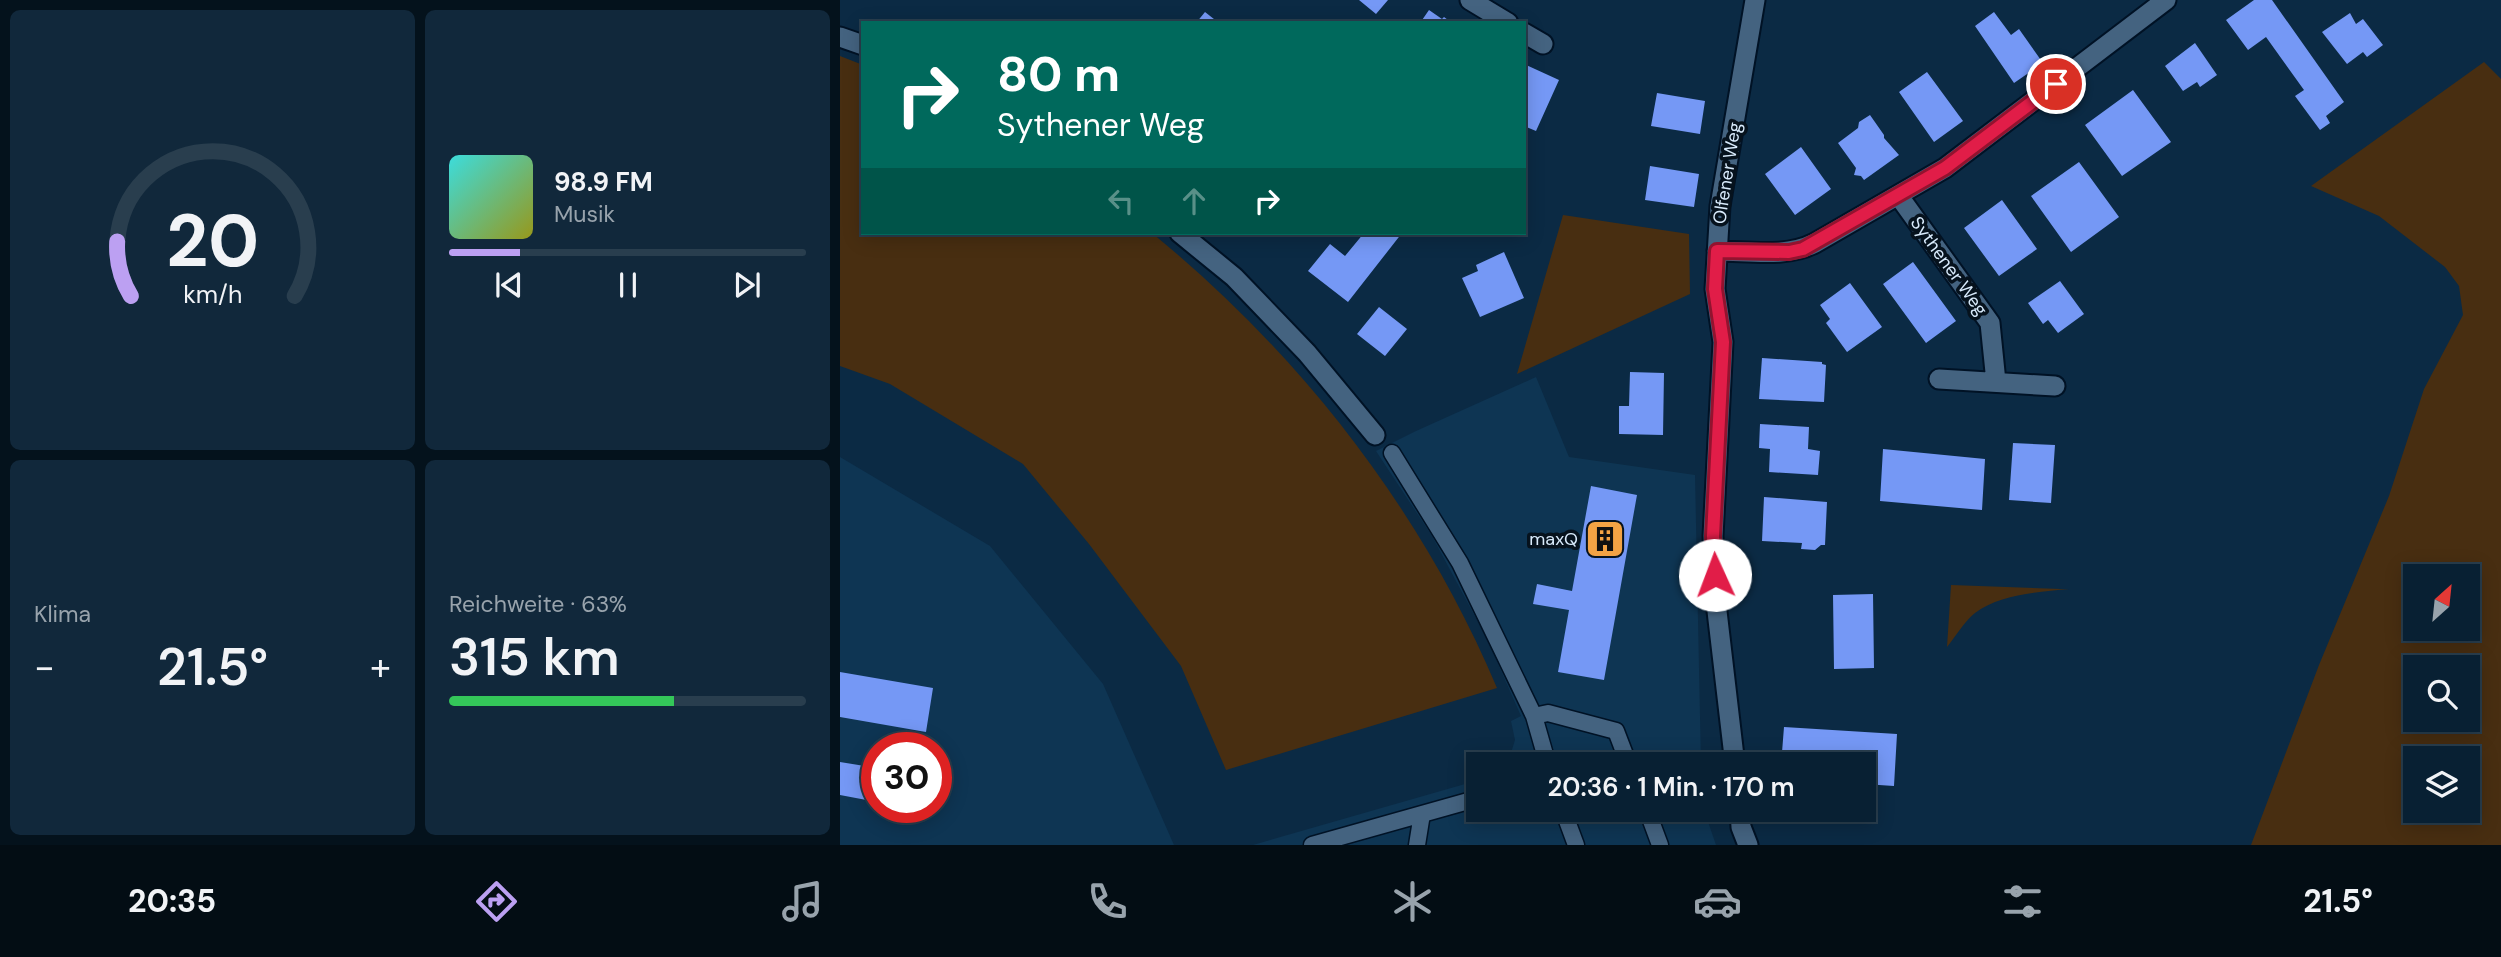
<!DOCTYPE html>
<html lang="de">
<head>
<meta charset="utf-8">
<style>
  body { margin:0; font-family:"DM Sans",sans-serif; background:#11283b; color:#f1f3f6; height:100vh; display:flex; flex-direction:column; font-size:26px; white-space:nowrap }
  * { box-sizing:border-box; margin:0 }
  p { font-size:23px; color:#98a3ac }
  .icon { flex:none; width:38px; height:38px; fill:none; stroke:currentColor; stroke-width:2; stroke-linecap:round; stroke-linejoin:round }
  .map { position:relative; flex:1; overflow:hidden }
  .details { display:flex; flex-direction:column; gap:10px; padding:10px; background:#04121c; width:840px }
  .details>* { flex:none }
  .hud { position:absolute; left:21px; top:21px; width:665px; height:214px; border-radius:0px; box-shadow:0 4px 18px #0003,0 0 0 2px #293e4e; background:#00695c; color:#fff; overflow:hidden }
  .needle { width:46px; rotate:27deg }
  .fabs { position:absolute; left:1563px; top:564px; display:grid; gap:14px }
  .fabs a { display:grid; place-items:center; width:77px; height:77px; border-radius:0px; background:#082033; box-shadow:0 4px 18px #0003,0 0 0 2px #293e4e; font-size:35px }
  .speed { position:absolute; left:21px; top:732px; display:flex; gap:14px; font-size:35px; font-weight:700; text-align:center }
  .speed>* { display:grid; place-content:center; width:91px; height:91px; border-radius:50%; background:#082033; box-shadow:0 4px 18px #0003,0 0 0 2px #293e4e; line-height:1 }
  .speed .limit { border:10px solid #d22; background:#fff; color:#111 }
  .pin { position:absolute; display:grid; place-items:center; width:60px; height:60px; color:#fff; margin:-30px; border:4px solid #fff; border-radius:50%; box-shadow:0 2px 7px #0007 }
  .me { position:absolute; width:77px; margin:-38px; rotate:358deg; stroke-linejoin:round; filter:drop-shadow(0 0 5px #0008) }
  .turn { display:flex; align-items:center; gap:24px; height:147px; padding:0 21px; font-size:32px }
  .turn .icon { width:91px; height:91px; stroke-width:2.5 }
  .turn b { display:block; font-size:49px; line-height:60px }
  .lanes { display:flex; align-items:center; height:66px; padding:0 21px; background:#0003; justify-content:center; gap:35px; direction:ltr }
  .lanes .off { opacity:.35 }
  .big { font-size:52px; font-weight:600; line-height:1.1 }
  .details .card { flex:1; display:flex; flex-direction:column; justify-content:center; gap:10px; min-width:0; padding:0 24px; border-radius:10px; background:#11283b }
  .details .dial { align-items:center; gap:0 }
  .dial svg { height:182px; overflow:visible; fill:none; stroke:#293e4e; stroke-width:7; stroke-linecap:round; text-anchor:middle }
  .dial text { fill:#f1f3f6; stroke:none }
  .song { display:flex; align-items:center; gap:21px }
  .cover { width:84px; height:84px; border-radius:10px; background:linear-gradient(135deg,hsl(180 70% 55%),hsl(60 70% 35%)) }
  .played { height:7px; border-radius:4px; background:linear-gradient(90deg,#bca0f2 20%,#293e4e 20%) }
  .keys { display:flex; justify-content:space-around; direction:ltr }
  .heat { display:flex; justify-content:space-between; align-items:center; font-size:38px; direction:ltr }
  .charge { height:10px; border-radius:5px; background:linear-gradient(90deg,#34c759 63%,#293e4e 0) }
  .details .tiles { flex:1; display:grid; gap:10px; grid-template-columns:repeat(2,1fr) }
  .trip { position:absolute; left:626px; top:752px; width:410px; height:70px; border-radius:0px; background:#082033; box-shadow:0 4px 18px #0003,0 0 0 2px #293e4e; font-weight:600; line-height:70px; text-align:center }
  .dock { display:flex; height:112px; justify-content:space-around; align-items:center; background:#030d14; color:#98a3ac }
  .dock .icon { width:49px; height:49px }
  .dock .on { color:#bca0f2 }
  .dock b { font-size:32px; color:#f1f3f6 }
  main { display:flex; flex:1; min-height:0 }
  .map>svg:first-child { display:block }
  .built { fill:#0e3553; fill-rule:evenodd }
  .green { fill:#482e11; fill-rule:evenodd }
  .building { fill:#7598f5 }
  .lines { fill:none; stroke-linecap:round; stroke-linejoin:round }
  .service-casing { stroke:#001225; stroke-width:19 }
  .minor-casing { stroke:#001225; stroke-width:23 }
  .service { stroke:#446380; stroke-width:16 }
  .minor { stroke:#446380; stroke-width:19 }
  .route-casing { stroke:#92132f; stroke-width:18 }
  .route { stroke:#e11d48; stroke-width:12 }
  .labels { text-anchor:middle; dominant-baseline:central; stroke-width:7; stroke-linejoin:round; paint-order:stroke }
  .street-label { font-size:18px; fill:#d9ebfc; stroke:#06121d }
  .poi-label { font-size:18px; fill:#d9ebfc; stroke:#06121d; text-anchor:end }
</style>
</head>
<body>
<main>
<section class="details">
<div class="tiles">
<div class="card dial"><svg viewBox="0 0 100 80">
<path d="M14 69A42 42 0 1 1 86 69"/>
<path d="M14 69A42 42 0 0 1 8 45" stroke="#bca0f2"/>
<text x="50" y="56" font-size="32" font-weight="700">20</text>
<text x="50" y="72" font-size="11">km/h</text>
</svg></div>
<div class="card">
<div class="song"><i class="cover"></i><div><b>98.9 FM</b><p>Musik</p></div></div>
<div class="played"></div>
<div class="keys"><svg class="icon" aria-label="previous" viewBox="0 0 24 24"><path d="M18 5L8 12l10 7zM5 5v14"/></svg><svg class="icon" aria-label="pause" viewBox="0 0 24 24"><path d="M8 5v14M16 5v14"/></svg><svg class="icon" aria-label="next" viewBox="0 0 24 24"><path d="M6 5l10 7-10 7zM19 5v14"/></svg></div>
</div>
<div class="card"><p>Klima</p>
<div class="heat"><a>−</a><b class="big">21.5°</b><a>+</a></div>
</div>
<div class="card"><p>Reichweite · 63%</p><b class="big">315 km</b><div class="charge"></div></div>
</div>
</section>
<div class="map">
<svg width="1661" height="845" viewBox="0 0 1661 845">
  <rect width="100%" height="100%" fill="#0b2a44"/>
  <path class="built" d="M696,377L729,457L855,475L861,765H665L670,756L675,740L671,721L681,716L647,639L592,536L536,451L576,431Z
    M0,457L150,546L263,684L334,845H0ZM37,747H96V807H37Z
    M639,780V810H864L876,845H413Z"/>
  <path class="green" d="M0,56L23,65V233H312C460,354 582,510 657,688L386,770L341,666L249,544L183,464L50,384L0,366Z
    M1644,62L1661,79V845H1411L1479,665L1549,496L1584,389L1623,315L1619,286L1605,267L1539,216L1471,186ZM1575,576H1628V628H1575ZM1575,667H1628V719H1575ZM1575,758H1628V810H1575Z
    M723,215L849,234L850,294L677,374Z
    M1111,585L1221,589H1229C1199,592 1160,594 1135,613C1124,622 1116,636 1107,647Z"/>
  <path class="building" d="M519,0H548L536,14Z
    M1414,0H1432L1504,102L1486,116L1490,123L1480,130L1455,96L1464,90L1426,37L1408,50L1386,20Z
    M589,10L602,19L604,17L612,23H580Z
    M365,12L379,23H356Z
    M1154,12L1171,35L1179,29L1203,63L1174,83L1135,26Z
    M1510,13L1516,24L1523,19L1543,45L1527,57L1523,52L1507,64L1482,32Z
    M1355,43L1377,75L1360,87L1357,82L1343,91L1325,66Z
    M684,64L719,80L696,131L684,126Z
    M1087,72L1123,121L1094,142L1059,92Z
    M1293,90L1331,142L1282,176L1245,125Z
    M817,93L865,101L860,134L811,126Z
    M1030,115L1044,135V138L1059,155L1024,180L1021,176L1014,175L1016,168L998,143L1018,128L1019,122Z
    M961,147L991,189L955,215L925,174Z
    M1239,162L1279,217L1231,252L1191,196Z
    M810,166L859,174L854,207L805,200Z
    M1162,200L1197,249L1159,276L1124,228Z
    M524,233H562L508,302L468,271L490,244L505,256Z
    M664,252L684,298L640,317L622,278L638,271L636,265Z
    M1073,262L1116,321L1086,343L1043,284Z
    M1220,281L1244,314L1218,333L1208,320L1203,324L1188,303Z
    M1010,283L1042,327L1007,352L986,323L990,319L980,305Z
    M539,307L567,329L545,356L517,334Z
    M922,358L982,362V364L986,365L984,402L919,399Z
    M790,372L824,373L823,435L779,434V406H789Z
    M920,424L969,427L968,449L980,451L978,475L929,472L930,449L919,448Z
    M1173,443L1215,445L1211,503L1169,500Z
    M1043,449L1145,459L1142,510L1040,501Z
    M751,486L797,495L764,680L718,672L729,610L693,604L697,584L732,591Z
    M924,497L987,502L985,545H981L975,550L961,549L962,543L922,541Z
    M1033,594L1034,668L994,669L993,595Z
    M0,672L93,688L86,732L0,717Z
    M944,727L1057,734L1054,786L1024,784V765H941Z
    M0,762L37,768V802L0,795Z"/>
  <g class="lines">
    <g class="service-casing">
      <path id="service" d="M552,453L620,563L694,716L708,765
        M694,716L708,713L776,731L789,765
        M723,810L736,845
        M807,810L820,845
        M472,845L639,798
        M577,845L582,814"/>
    </g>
    <g class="minor-casing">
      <path id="minor" d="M630,0L668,23
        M684,33L703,44
        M0,37L23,45
        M1058,195L1150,323L1156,382
        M340,233L394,277L467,353L535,435
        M877,251C909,251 946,258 975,243L1105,168L1326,0
        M1099,379L1215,386
        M895,765L875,594L873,536L883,342L875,289L880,206L915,0
        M900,810L901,827L908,845"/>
    </g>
    <use href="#service" class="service"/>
    <use href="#minor" class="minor"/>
  </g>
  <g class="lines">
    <g class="route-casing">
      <path id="route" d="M875,575L873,536L883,342L875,289L877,251L949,252L963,249L1105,168L1216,84"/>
    </g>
    <use href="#route" class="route"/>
  </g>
  <defs>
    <g id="building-square" transform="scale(2.0125)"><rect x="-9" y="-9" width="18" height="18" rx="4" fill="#f4a344" stroke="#06121d"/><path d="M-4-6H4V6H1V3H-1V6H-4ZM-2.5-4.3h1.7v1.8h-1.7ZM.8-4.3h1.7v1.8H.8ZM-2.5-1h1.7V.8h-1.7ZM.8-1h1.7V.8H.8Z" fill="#111"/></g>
  </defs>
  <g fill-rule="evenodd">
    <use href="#building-square" x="765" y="539"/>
  </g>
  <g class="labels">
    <g class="street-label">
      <text transform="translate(887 173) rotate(-81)">Olfener Weg</text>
      <text transform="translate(1109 266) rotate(54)">Sythener Weg</text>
    </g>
    <g class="poi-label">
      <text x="738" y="539">maxQ</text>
    </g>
  </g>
</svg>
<div class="fabs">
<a><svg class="needle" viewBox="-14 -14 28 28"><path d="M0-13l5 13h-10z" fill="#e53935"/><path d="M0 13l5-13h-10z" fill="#98a3ac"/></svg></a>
<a><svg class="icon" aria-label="search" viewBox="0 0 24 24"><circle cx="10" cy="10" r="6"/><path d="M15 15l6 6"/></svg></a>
<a><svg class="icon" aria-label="layers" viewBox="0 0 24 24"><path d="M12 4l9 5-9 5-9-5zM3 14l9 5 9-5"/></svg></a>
</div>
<div class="speed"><div class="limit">30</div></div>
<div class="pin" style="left:1216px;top:84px;background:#d93025"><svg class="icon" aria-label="arrive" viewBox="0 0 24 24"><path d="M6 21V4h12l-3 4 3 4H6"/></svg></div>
<svg class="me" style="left:875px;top:575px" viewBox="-20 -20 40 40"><circle r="19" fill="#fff"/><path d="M0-13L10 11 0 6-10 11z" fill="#e11d48"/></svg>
<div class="trip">20:36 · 1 Min. · 170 m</div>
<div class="hud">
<div class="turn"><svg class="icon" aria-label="right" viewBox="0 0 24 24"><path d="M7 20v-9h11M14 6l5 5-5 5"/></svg><div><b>80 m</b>Sythener Weg</div></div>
<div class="lanes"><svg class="icon off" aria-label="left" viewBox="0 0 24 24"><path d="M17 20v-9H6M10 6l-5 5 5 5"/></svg><svg class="icon off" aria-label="ahead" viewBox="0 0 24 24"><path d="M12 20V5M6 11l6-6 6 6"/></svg><svg class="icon" aria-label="right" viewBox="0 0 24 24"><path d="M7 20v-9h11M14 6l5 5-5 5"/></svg></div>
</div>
</div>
</main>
<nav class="dock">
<b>20:35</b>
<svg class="icon on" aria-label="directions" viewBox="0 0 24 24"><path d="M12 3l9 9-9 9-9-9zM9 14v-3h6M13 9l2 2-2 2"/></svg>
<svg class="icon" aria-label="music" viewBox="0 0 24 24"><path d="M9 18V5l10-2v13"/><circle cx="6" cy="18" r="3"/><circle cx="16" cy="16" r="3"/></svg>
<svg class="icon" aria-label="phone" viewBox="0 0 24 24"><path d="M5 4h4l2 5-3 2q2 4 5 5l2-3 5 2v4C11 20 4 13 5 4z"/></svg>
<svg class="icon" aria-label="climate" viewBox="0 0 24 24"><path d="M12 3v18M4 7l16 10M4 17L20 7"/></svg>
<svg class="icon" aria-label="car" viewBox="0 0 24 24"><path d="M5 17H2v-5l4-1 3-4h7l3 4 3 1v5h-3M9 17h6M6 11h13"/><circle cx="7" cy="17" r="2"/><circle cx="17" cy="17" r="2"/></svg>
<svg class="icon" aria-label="filters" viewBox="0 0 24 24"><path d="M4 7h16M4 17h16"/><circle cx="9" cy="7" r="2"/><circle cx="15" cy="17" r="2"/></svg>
<b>21.5°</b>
</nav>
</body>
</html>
